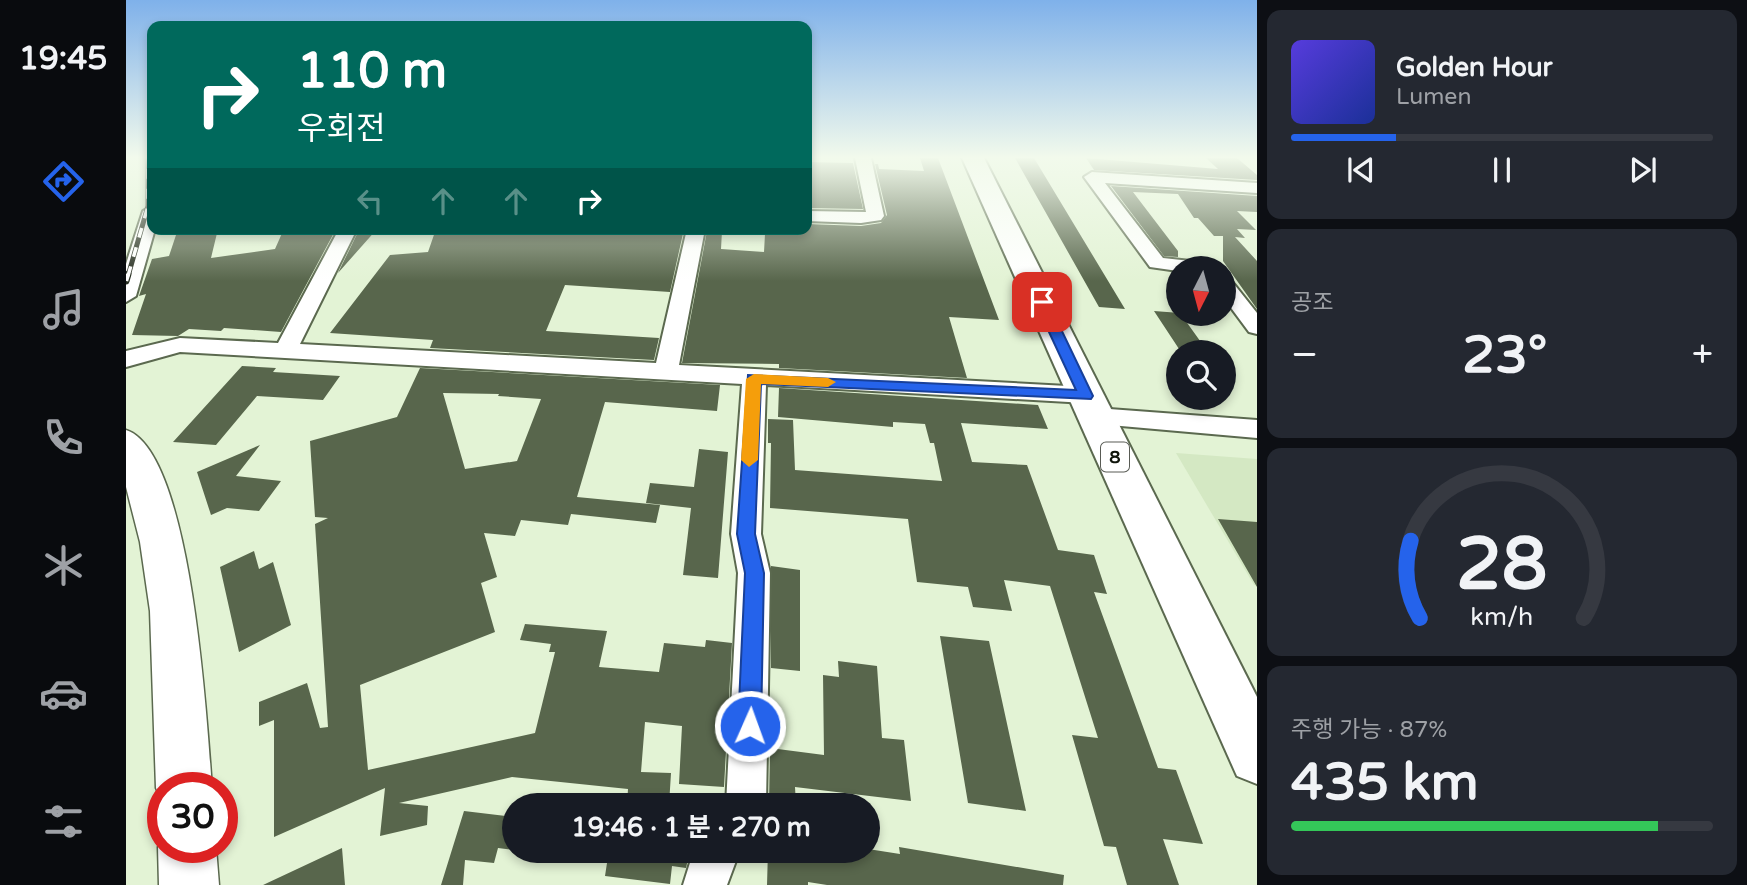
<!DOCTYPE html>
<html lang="ko">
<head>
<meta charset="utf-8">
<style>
  body { margin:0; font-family:"Varela Round","Noto Sans KR",sans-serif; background:#242831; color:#f1f3f6; height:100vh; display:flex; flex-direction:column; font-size:26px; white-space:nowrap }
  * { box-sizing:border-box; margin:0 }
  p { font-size:23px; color:#9ea1a6 }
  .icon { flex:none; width:38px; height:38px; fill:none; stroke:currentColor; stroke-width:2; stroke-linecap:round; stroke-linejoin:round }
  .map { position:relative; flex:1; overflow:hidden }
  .drawer { display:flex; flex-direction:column; gap:10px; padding:10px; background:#0d0f14; width:490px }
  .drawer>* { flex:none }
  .guide { position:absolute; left:21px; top:21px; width:665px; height:214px; border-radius:14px; box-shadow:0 4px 10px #0003; background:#00695c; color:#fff; overflow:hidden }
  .needle { width:46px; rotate:186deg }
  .fabs { position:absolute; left:1040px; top:256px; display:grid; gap:14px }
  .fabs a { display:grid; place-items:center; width:70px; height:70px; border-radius:50%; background:#171b24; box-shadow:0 4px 10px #0003; font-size:35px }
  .speed { position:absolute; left:21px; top:772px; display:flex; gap:14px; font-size:35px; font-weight:700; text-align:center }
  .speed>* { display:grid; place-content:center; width:91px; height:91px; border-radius:50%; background:#171b24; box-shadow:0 4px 10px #0003; line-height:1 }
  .speed .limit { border:10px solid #d22; background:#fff; color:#111 }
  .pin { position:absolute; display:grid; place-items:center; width:60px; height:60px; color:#fff; margin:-30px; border-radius:14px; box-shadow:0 4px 10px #0006 }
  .me { position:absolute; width:77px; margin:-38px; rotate:2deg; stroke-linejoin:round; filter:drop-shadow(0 0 5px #0008) }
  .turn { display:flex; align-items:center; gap:24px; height:147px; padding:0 35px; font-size:32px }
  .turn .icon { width:91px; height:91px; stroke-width:2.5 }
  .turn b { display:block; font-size:49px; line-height:60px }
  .lanes { display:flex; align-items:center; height:66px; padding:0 35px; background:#0003; justify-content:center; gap:35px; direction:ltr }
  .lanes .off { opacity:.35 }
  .big { font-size:52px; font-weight:700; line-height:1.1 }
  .drawer .widget { flex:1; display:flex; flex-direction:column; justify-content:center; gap:10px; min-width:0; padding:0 24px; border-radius:14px; background:#242831 }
  .drawer .dial { align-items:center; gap:0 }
  .dial svg { height:182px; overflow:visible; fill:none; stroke:#363941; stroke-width:7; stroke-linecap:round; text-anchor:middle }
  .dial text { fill:#f1f3f6; stroke:none }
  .song { display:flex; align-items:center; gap:21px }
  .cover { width:84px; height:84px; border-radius:10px; background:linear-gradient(135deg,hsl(250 70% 55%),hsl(230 70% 35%)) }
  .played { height:7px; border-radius:4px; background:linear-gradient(90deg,#2563eb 25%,#363941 25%) }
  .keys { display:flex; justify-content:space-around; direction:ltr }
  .heat { display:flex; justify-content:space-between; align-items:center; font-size:38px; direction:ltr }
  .charge { height:10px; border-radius:5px; background:linear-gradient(90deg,#34c759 87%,#363941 0) }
  .trip { position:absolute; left:376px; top:793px; width:378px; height:70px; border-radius:35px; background:#171b24; box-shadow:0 4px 10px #0003; font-weight:700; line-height:70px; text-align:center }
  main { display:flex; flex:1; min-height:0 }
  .tabs { display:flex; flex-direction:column; width:126px; justify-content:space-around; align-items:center; background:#090b0e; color:#9ea1a6 }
  .tabs .icon { width:49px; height:49px }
  .tabs .on { color:#2563eb }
  .tabs b { font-size:32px; color:#f1f3f6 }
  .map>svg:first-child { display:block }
  .built { fill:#d4e8c3 }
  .building { fill:#58664c; fill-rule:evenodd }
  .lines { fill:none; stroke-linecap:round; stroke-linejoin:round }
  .street-casing { stroke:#5b694f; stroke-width:4 }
  .secondary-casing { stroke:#5b694f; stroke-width:3 }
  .primary-casing { stroke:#5b694f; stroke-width:4 }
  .street { fill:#fff; fill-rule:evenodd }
  .secondary { fill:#fff; fill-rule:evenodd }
  .primary { fill:#fff; fill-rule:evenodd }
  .rail-far1-casing { stroke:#272e21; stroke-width:5 }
  .rail-casing { stroke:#272e21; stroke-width:7 }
  .rail-far1 { stroke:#fff; stroke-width:3.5; stroke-dasharray:10; stroke-linecap:butt }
  .rail { stroke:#fff; stroke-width:4.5; stroke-dasharray:13; stroke-linecap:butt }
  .route { fill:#2563eb; stroke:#184099; stroke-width:2 }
  .slow { fill:#f59e0b }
  .labels { text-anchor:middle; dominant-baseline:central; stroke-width:6; stroke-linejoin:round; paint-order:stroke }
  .shield { fill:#fff; stroke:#585b54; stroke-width:2 }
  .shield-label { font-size:18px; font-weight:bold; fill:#10150b }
</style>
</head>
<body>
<main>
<nav class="tabs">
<b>19:45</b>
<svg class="icon on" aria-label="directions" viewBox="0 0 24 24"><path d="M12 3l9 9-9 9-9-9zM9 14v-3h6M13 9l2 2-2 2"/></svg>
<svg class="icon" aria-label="music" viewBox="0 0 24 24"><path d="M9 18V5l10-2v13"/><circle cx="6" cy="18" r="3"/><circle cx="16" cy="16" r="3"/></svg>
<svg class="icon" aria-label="phone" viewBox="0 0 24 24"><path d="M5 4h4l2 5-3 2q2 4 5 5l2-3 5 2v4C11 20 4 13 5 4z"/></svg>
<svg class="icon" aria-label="climate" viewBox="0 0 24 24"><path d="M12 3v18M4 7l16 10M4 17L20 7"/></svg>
<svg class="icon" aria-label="car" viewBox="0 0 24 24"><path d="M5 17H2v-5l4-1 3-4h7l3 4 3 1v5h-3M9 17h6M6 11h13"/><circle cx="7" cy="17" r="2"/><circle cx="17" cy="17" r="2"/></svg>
<svg class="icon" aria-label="filters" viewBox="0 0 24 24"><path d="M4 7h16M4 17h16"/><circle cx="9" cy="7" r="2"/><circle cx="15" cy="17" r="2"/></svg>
</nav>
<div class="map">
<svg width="1131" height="885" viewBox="0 0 1131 885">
  <rect width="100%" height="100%" fill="#e3f3d5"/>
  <path class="built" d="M1050,453L1131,459V586L1128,585Z"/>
  <path class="building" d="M794,158H812L873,320L823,317L841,378L653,368V364L556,363L581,231H596L595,249L638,252L639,234L649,235V229H681V224L735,226L755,223L761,215L749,164H752L753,169L798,171Z
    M889,158H908L999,309L973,307Z
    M960,158L1092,169L1080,158H1111L1131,175V180L968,170Z
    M681,162L727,163L737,209L681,208Z
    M985,186L1131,196V212L1111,211L1130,230L1111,229L1119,238L1109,237L1131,261V309L1097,261V236H1088L1072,218H1068L1052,194L1007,192L1052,251V257L1038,256Z
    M52,229H92L85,258L149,249L157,231L210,229L155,332L98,328L95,331L63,329L52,336L6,335L20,294L13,296L26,259L43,256Z
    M233,229H251L212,273L233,230Z
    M310,229H558L544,292L439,285L420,331L533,338L528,360L304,348L307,340L204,333L264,255L302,252Z
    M1028,311L1054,313L1082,352H1055Z
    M116,366L150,368L147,372L214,376L197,400L131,396L90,445L47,442Z
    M294,368L594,385L591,411L479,402L451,497L534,505L530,523L445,514L442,525L395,520L389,536L358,533L371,577L355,583L369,632L234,685L242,770L409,733L429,652H423L425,644L394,640L399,624L481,631L473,667L533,672L538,643L579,647L580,640L606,643L598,787L553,784L556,726L519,722L515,772L545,773L543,805H501L502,789L386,777L273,803L302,806L301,825L254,836L259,788L148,837V720L133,726V702L181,683L194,728L202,727L189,524L202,518L189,517L184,441L271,417ZM317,393L373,394L372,396L415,399L391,461L339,469Z
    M653,388L912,405L922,429L835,423L846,462L901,465L932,550L968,555L981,594L968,592L1032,768L1050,770L1077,844L1037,839L1053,885H1001L990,847L978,846L946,735L972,738L924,586L878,580L886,611L847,607L842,587L791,582L782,519L644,508L645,443H642V419L667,420L669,470L816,481L808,443H804L799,424L767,422V427L652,417Z
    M134,445L110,476L155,481L133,511L101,508L85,515L71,472Z
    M573,449L602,452L592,578L557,575L565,508L520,503L524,483L568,487Z
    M1092,519L1131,522V587Z
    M128,551L133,569L147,562L165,625L113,652L94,567Z
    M645,566L674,570V671L645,668Z
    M814,636L863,641L900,811L842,803Z
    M712,661L751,666L756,738L778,740L785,801L669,787L670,805H643L644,748L698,755L697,675L713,677Z
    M338,811L388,817V850L372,848L368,863L339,860L337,885H315Z
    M773,847L938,875L937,885H701L682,882V885H641L642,850L742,849L774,854Z
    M216,848L219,885H137Z
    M483,850H564L560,868L546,866L544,884L479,876Z"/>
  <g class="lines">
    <g class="street-casing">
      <path id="street" d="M729,158H745L758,216L755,220L735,223L681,221V211L740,212Z
        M966,172L1131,183V193L979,183L1037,258L1074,262L1084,268H1052V271L1024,267L958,177Z
        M26,206V229H29L10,296L0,302V264L17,211Z
        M213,229H231L174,344L530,363L561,229H579L553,365L960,387L969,389L972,395L969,401L960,403L640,385L635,534L644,573L640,805H600L612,573L605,534L616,384L54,352L0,367V351L54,338L152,343Z
        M1097,277L1104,279L1131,313V334L1123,332L1097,297Z
        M970,408L1131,420V438L961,423L957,417L961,411Z
        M568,850H614L601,885H557Z"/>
    </g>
    <g class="secondary-casing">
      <path id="secondary" d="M0,430C66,451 81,723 86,788H37V804L30,788L24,611L14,542L0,487Z
        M37,835V847H90L93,885H33L32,847Z"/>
    </g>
    <g class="primary-casing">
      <path id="primary" d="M836,158H858L1131,697V784L1111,776Z"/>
    </g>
    <use href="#street" class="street"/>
    <use href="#secondary" class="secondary"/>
    <use href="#primary" class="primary"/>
    <g class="rail-far1-casing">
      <path id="rail-far1" d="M2,276L22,206V158"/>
    </g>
    <g class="rail-casing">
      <path id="rail" d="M0,281L2,274"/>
    </g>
    <use href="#rail-far1" class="rail-far1"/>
    <use href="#rail" class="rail"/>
  </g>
  <linearGradient id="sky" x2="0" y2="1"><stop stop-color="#7fb1ea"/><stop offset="0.56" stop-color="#f2faec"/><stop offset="1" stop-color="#f2faec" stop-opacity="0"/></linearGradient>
  <rect width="1131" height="281" fill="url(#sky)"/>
  <path class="route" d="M916,299L922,302L967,396L965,399L635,384L629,534L638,573L635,726L632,734L624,737L616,734L612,726L619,573L611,534L622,375L950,390L909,302Z"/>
  <path class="slow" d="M628,374L702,378L710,382L702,387L635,384L632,460L623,467L615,460L620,379Z"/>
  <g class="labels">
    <rect class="shield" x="975" y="442.5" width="28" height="29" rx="5"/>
    <g class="shield-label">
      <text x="989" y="457">8</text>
    </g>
  </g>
</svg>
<div class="fabs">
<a><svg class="needle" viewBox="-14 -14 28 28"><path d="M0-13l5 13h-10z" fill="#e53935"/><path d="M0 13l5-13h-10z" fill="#9ea1a6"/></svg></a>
<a><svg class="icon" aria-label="search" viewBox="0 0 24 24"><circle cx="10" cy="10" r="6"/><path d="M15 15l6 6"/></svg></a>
</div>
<div class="speed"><div class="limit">30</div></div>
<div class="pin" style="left:916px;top:302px;background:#d93025"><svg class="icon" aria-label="arrive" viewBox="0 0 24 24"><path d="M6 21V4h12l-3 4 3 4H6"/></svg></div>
<svg class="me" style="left:624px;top:726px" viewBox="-20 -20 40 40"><circle r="17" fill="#2563eb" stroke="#fff" stroke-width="3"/><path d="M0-11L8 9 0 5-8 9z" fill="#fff"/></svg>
<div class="trip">19:46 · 1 분 · 270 m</div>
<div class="guide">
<div class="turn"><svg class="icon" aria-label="right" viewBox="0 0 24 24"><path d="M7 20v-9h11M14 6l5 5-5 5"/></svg><div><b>110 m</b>우회전</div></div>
<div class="lanes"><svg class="icon off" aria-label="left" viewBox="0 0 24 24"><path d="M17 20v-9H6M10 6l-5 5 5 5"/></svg><svg class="icon off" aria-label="ahead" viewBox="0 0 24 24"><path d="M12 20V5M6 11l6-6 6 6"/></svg><svg class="icon off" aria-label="ahead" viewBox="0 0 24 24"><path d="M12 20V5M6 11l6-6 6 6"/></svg><svg class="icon" aria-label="right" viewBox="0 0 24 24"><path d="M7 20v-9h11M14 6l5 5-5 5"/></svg></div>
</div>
</div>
<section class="drawer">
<div class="widget">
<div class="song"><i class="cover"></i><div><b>Golden Hour</b><p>Lumen</p></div></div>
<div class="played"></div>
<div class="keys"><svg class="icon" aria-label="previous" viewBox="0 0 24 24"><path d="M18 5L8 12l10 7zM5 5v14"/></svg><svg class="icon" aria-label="pause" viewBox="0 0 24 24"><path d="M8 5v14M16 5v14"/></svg><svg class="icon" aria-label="next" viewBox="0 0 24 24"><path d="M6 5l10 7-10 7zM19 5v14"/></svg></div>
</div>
<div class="widget"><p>공조</p>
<div class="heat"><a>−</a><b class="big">23°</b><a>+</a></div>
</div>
<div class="widget dial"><svg viewBox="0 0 100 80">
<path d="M14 69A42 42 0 1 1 86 69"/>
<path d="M14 69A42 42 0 0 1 10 35" stroke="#2563eb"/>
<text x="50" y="56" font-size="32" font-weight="700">28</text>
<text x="50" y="72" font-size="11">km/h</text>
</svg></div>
<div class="widget"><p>주행 가능 · 87%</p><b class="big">435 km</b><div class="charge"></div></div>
</section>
</main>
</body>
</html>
